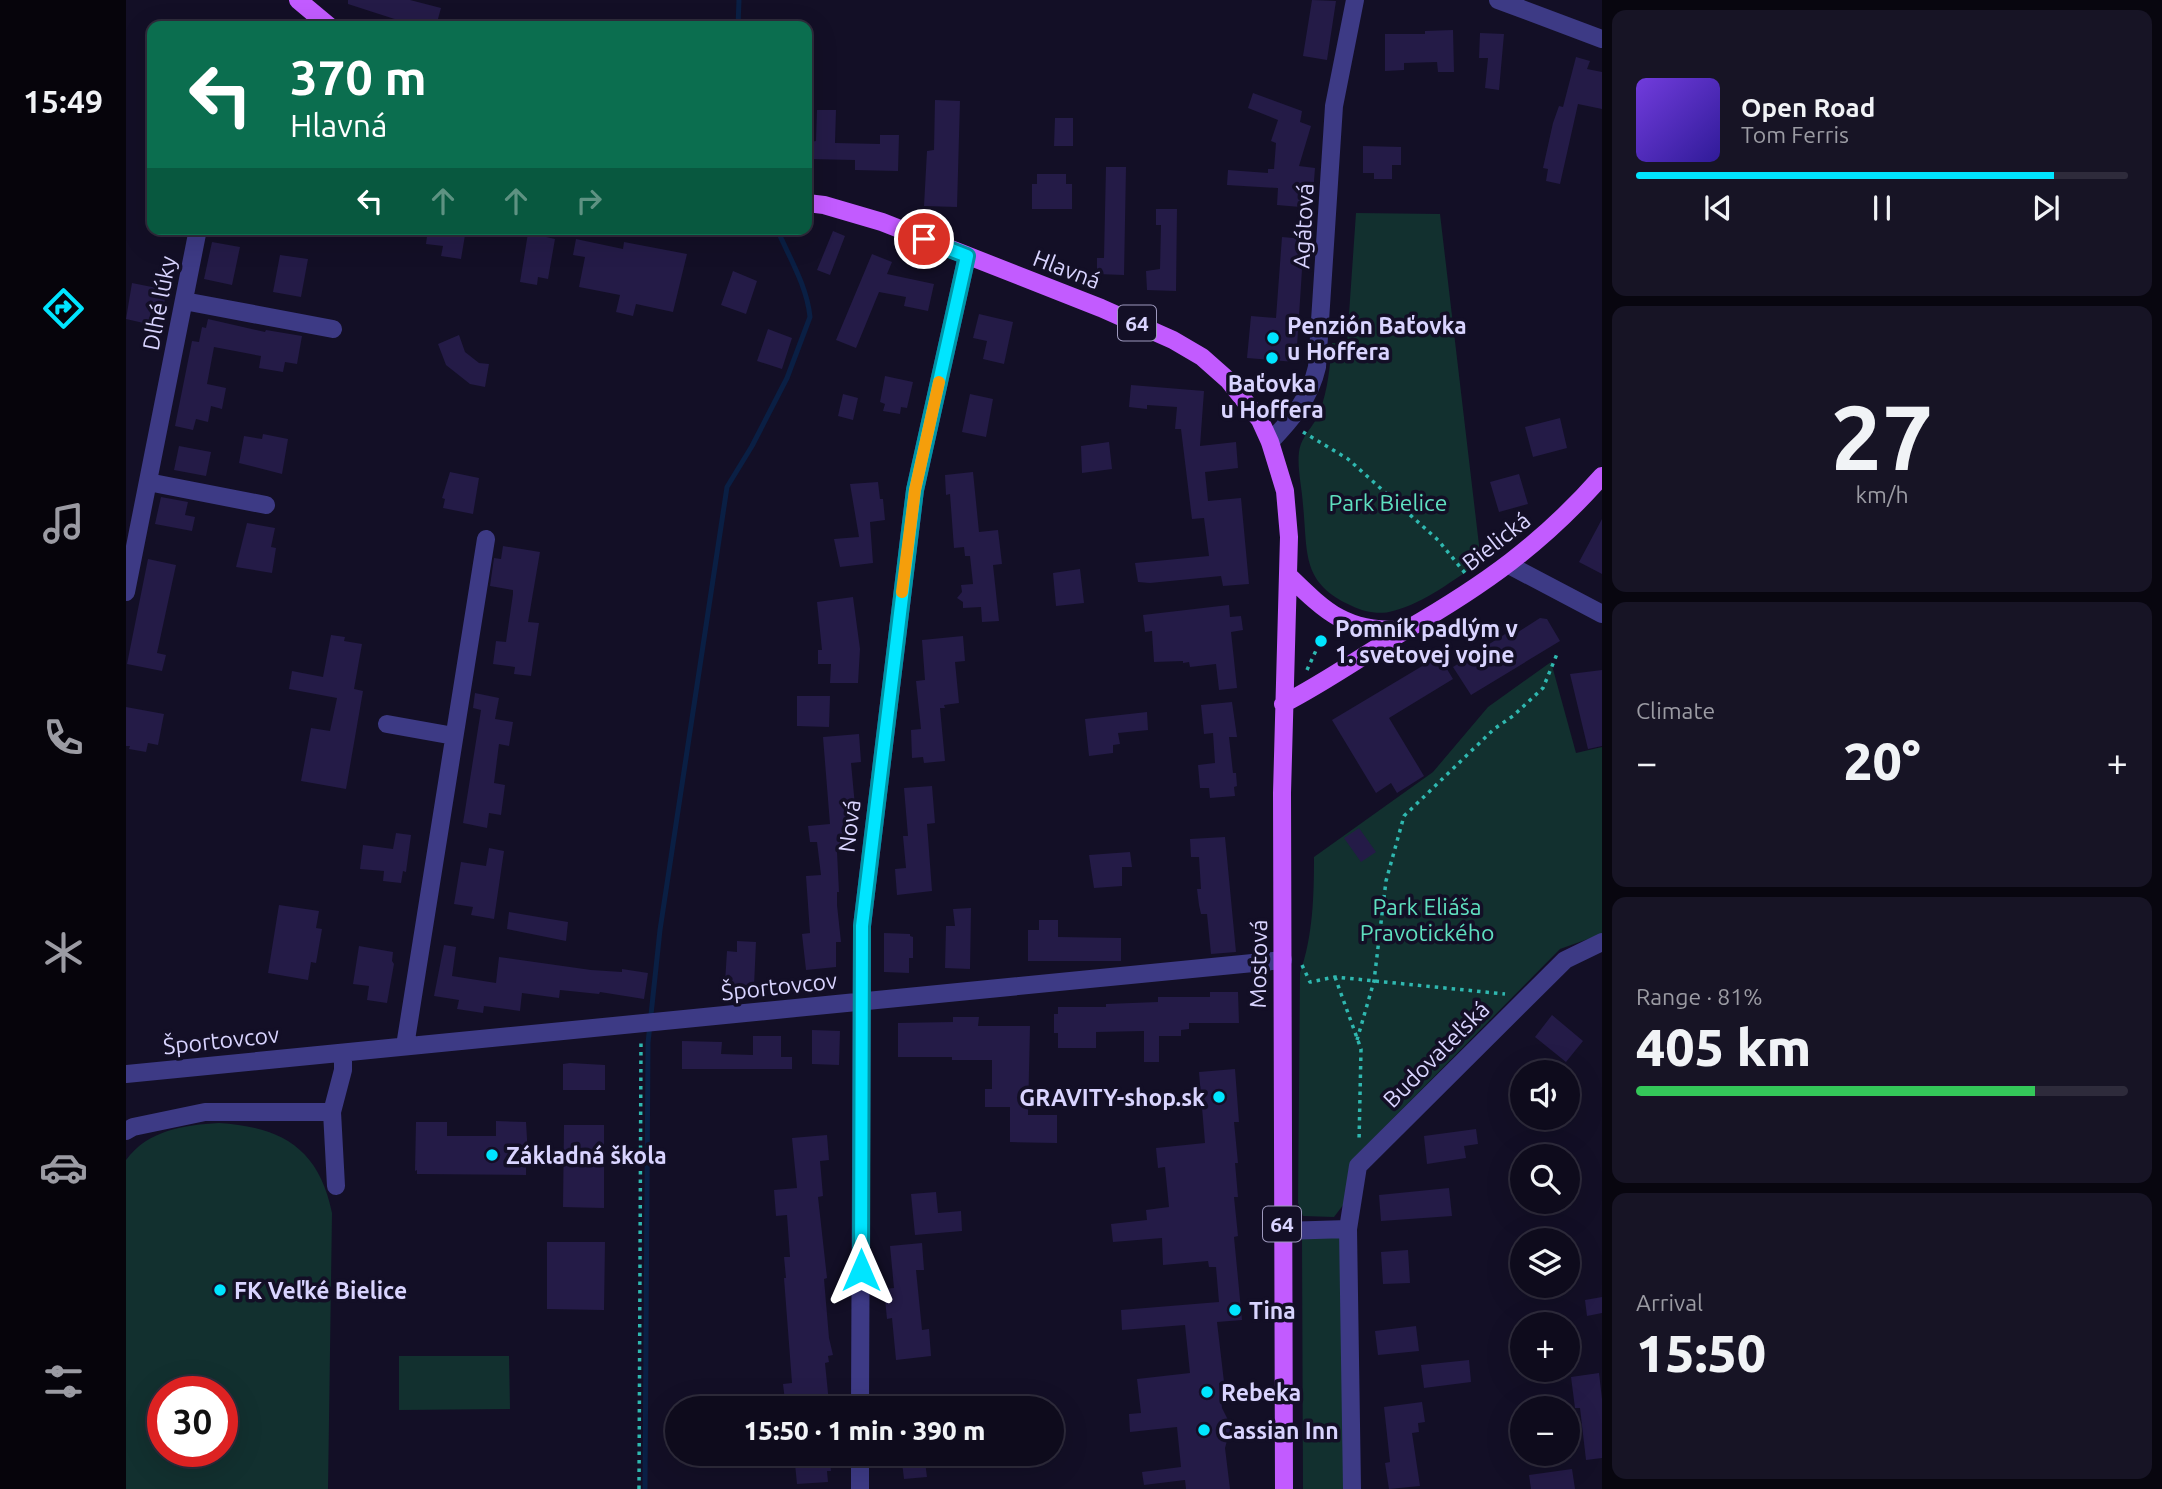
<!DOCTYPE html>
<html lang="en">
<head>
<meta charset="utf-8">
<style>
  body { margin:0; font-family:Ubuntu,sans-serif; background:#171425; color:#f1f3f6; height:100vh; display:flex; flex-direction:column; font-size:26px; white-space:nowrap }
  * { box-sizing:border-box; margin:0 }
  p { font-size:23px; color:#9b9ba3 }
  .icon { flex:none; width:38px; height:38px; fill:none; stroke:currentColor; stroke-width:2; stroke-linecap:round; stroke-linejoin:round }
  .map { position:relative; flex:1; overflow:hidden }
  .sheet { display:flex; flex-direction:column; gap:10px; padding:10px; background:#08060f; width:560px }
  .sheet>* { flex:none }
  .banner { position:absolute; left:21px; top:21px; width:665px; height:214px; border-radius:14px; box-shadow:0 7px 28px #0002,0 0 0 2px #2e2b3b; background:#0b6e4f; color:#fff; overflow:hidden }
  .controls { position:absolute; left:1384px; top:1060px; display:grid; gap:14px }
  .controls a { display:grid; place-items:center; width:70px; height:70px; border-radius:50%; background:#0e0b1c; box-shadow:0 7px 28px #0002,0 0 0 2px #2e2b3b; font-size:35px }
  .speed { position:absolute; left:21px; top:1376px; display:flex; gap:14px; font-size:35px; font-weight:700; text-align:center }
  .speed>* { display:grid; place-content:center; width:91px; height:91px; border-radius:50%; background:#0e0b1c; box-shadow:0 7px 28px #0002,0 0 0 2px #2e2b3b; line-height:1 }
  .speed .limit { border:10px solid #d22; background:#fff; color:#111 }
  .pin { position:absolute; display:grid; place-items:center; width:60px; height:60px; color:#fff; margin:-30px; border:4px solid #fff; border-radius:50%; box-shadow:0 2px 7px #0007 }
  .me { position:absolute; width:77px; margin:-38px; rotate:0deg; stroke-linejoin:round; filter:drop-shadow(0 0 5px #0008) }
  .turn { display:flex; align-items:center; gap:24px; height:147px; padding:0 28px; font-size:32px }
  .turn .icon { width:91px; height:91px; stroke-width:2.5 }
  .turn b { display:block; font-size:49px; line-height:60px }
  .lanes { display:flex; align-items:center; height:66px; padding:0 28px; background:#0003; justify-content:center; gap:35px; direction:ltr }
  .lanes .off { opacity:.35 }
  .big { font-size:52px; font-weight:800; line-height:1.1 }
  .sheet .tile { flex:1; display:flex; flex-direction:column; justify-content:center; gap:10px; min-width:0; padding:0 24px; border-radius:14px; background:#171425 }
  .sheet .dial { align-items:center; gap:0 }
  .dial b { font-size:91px; line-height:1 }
  .song { display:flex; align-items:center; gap:21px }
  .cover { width:84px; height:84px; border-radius:10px; background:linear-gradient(135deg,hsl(260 70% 55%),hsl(250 70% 35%)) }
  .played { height:7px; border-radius:4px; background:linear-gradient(90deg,#00e5ff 85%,#2e2b3b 85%) }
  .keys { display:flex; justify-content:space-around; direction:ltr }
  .heat { display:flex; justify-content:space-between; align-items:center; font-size:38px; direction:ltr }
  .charge { height:10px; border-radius:5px; background:linear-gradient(90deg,#34c759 81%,#2e2b3b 0) }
  .trip { position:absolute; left:539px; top:1396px; width:399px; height:70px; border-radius:35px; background:#0e0b1c; box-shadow:0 7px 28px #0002,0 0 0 2px #2e2b3b; font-weight:800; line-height:70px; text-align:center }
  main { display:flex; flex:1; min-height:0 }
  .menu { display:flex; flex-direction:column; width:126px; justify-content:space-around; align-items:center; background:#06040b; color:#9b9ba3 }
  .menu .icon { width:49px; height:49px }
  .menu .selected { color:#00e5ff }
  .menu b { font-size:32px; color:#f1f3f6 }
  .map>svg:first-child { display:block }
  .green { fill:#12302f; fill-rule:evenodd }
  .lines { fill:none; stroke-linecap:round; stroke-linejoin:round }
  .stream { stroke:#0a1f44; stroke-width:5 }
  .building { fill:#241b47 }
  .path { stroke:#2fb8b0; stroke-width:3.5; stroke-dasharray:3.5 5; stroke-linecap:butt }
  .minor { stroke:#3d3a85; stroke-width:18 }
  .major { stroke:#c25bff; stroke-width:18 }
  .route-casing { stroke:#0095a6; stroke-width:18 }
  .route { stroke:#00e5ff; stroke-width:12 }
  .slow { stroke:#f59e0b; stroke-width:12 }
  .poi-dot { fill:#00e5ff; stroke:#130f26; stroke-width:2.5 }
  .labels { text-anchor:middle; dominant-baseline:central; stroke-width:7; stroke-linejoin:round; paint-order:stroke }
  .shield { fill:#130f26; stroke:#9e99be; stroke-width:2 }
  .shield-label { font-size:21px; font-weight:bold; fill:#d9d4ff }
  .street-label { font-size:23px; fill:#d9d4ff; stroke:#130f26 }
  .poi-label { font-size:23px; font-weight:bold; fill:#d9d4ff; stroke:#130f26; text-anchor:start }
  .park-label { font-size:23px; fill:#5fe0c0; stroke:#130f26 }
</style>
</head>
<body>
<main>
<nav class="menu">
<b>15:49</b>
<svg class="icon selected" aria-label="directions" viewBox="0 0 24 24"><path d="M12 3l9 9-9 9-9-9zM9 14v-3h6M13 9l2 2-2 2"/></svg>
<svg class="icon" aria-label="music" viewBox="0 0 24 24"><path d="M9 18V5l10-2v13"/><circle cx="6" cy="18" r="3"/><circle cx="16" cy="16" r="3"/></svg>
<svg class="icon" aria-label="phone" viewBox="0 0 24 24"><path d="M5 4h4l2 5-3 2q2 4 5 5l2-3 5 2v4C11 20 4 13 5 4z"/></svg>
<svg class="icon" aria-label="climate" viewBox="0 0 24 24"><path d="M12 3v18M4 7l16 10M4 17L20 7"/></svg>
<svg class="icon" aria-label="car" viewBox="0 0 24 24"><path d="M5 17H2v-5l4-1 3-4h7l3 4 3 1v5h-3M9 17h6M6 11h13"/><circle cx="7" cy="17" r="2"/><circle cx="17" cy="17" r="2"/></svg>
<svg class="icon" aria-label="filters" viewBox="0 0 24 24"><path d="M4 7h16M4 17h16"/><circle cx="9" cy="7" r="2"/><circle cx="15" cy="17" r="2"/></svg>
</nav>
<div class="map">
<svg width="1476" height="1489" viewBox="0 0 1476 1489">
  <rect width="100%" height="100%" fill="#130f26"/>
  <path class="green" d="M1230,213L1314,214L1355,562C1328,579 1299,603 1267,611C1254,615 1238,612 1226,606C1175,583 1182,554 1177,505C1176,488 1171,468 1173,452C1176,434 1187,429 1194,411C1202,389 1204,366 1206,343H1221Z
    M1425,662L1450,753L1476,747V934L1434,949L1225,1161L1224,1196L1208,1217L1177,1216L1172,1203L1174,973C1187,936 1188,896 1188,857L1307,772L1362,707Z
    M93,1123C155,1127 193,1148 206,1213L202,1489H0V1160C22,1130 58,1125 93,1123ZM96,1391V1451H37V1391Z
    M1216,1236L1218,1489H1177L1176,1239Z
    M273,1356H383L384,1409L273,1410Z"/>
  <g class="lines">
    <path class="stream" d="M612,26L613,0
      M519,1489L522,1043L534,930L601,487L626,446L661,378L684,317C681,286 663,257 651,229"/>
  </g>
  <path class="building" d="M222,0H284L315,8L310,26H284V24L222,4Z
    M1186,0L1210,1L1201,60L1177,56Z
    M1327,30L1328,72H1312L1311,62L1278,63V70L1259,71V34H1299V31Z
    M1354,33L1378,34L1373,90L1359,88L1362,58H1353Z
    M1450,57L1464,61L1461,69L1476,72V109L1452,104L1434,184L1420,181L1422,169L1417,168L1427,123L1433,106L1437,107Z
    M1127,93L1176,111L1174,122L1185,126L1173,166L1189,168L1186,208L1151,205L1152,188L1101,185L1102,170L1142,173V169H1148L1150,143L1145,141L1152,120L1122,108Z
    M809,100L834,101L831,207L798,206L801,151L808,150Z
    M691,110H710L709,143L754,144V135H773L772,171L729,170V160L683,159L684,142L690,141Z
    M929,118H947V146H928Z
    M1237,146L1275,147V165H1266V179H1248V173H1237Z
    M980,167H1000L998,275L971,274V258H978Z
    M911,174H940V184H946V209H906V184H911Z
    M1030,209H1051L1050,291L1021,290L1020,271L1034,269L1035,225H1030Z
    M302,229H340L335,259L315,256L317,246L300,244Z
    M707,231L719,236L704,275L691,270Z
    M402,233L429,239L422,279L412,277L411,285L394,282Z
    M1156,237L1178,239L1170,362L1121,358L1125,316L1150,318Z
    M450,239L497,249L498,242L561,254L547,312L510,304L507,316L490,312L494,295L453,287L459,257L447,255Z
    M86,242L114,247L106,285L78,279Z
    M746,254L766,262L761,274L808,284L802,311L778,306L780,297L753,292L730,348L710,340Z
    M154,255L182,259L175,297L147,292Z
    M607,271L631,281L620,314L595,305Z
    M6,283L41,290L36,313L25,311L22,324L0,319Z
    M853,314L887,322L878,364L857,359L861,341L847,338Z
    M82,319L139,332L140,330L176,336L171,364L159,362L157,372L133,368L135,356L88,347L81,384L100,388L96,409L85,406L82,422L70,419L67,430L49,426L66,341L73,342L76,327L80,328Z
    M642,329L666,338L656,369L631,361Z
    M333,335L339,352L353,363L363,364L359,387L344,384L320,365L312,344Z
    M759,376L787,382L781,408L775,407L774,414L757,411L759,404L754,402Z
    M1005,385L1078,391L1074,446L1110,442L1112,468L1079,472L1082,501L1115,498L1123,584L1097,586L1095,576L1024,583L1012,582L1009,563L1083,556L1078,518L1066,519L1055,429H1049L1051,407L1021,405V409L1003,407Z
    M717,394L732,398L727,420L712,416Z
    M844,394L867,399L860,437L836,432Z
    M1434,418L1441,448L1407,457L1399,427Z
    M137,434L162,439L156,474L113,463L118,436L136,439Z
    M983,442L986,469L956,473L955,446Z
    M53,446L85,452L80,476L48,470Z
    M324,472L353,478L347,514L317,508L319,499L316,498Z
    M847,472L853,532L872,530L876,564L867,565L873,621L856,622L855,607L837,608V602L831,598L836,592L835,585L847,584L844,556H839L838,547L828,548L824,494L820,495L819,475Z
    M1393,474L1402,504L1373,512L1364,482Z
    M752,482L754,499H757L759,520L744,522L747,563L714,567L708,539L733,537L724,484Z
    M35,497L62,502L59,515L69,517L66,531L29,524Z
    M1476,519V574L1453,562Z
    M121,523L149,528L145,547L150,548L146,573L110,567Z
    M377,546L414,552L402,622L413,623L405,676L388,674L389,667L367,664L370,641L380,642L387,594V590L364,586L368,558L375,559Z
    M22,559L50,565L31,653L40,655L36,671L1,664Z
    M954,569L958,603L930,606L927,573Z
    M727,597L734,649L732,683H704L705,664H692V650H696L691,602Z
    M1103,605L1104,617L1115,616L1117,630L1105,632L1111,688L1093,690L1090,664L1064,667L1063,662L1057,663V661L1028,662L1026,631L1019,632L1017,615Z
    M1414,618L1421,619L1434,641L1345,695L1327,667L1387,629L1389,634Z
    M205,635L219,637L218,641L236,644L228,689L237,691L220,789L175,781L185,728L204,731L211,698L163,689L166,671L197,677Z
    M837,636L839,661L829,662L833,703L818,705L819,708H814L819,761L798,763L797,757L786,758L785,730L795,729L790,681L799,680L796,640Z
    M1313,656L1327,679L1263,718L1298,776L1271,793L1265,783L1250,793L1206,720Z
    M1476,670V746L1462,749L1444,674Z
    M349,693L373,698L369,719L387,722L383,746L373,744L368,783L379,785L375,815L363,813L361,828L337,823L355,710L347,708Z
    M671,696H704L703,727L671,726Z
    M1106,702L1111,737H1103L1107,773H1110L1111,786L1108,787L1109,796L1084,798L1083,788H1074L1072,765L1089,763L1087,733L1078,734L1075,705Z
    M0,707L38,714L32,745L22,743L20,752L3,749L4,746H0Z
    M1021,712L1022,730L992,733L994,744L987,745V753L963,756L959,719Z
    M733,734L735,762L725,763L729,806H721L724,851L711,852L713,892H711V905L715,942H710V967L680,970L676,934L684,933L680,876L695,875L691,842H684L682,826L704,824L697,737Z
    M806,786L809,823L801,824L806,891L771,895L769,869L780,868L777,836H782L778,788Z
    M1233,828L1250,852L1235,862L1218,838Z
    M270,833L285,835L280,872L277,871L275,883L257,881L258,871L234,869L237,845L267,849Z
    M1099,837L1110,952L1085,954L1081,914H1075L1073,905L1071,889H1075L1073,857H1065L1064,839Z
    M363,848L378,851L368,919L345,915L347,907L328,904L335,862L360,866Z
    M1004,852L1006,867H996V886L968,888L963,855Z
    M153,905L193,911L190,928L196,929L190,963L185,962L182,980L142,973Z
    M845,908L844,969L819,968L820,926H829L827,909Z
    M383,912L442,922L440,941L381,929Z
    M913,920H932V937L995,938V961H902V930H913Z
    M758,933L784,934V936L787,937V958H783V973L758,972Z
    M611,941L630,942L628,986L599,983L601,951L611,952Z
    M318,945L330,947L326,976L370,983L373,957L465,970L496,972V969L522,973L518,999L474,992L473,994L434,990L433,998L396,993L394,1011L358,1006L357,1013L331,1009L333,1000L308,996Z
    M233,946L267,952L266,961L268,964L261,1003L241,1000L243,986L227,984Z
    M1084,992H1112L1113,1023H1063V1029L1055,1030V1036H1033V1062H1018V1031L970,1032V1048H932V1033H928V1014H932V1007H980V1004L1032,1002V997H1084Z
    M1426,1015L1457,1041L1440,1062L1409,1037Z
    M827,1017H853L852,1026H904L902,1115H931V1143L884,1142V1107H859V1089H866V1060H826V1057H772V1023L827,1022Z
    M686,1030L714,1031L713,1065L686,1064Z
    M627,1036H655V1057H666V1069H556V1041L596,1042L595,1054L627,1055Z
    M444,1063L479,1065V1090H437V1064Z
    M1109,1069L1113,1122H1108L1112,1163H1109L1112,1197H1108L1112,1236L1108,1237L1116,1320L1091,1322L1098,1382L1093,1383L1096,1408L1105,1426L1099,1448L1104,1489H1060L1059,1480L1018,1485L1016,1472L1055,1467L1051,1427L1004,1432L1003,1414L1015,1413L1011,1379L1064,1373L1059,1325L996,1330L995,1310L1093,1302L1090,1267H1083L1082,1261L1037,1265L1036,1238L987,1242L985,1224L1021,1220L1020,1210L1043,1207L1039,1167L1032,1168L1030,1148L1079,1143L1073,1072Z
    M370,1121L400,1122L402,1156H400V1175L291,1174V1170L289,1171L290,1122H321V1136H370Z
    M438,1125H478V1208L437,1207Z
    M1350,1129L1352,1144L1338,1146L1340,1158L1301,1164L1298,1136Z
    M701,1135L703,1160L694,1161L697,1196L692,1197L701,1278L698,1279L703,1338L707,1355L702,1356L703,1362L699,1363L703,1403H698V1409H675L674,1400L659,1401L657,1384L666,1383L658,1278H660L658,1257H664L661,1215L650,1216L648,1190L671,1188L666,1138Z
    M1323,1188L1326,1216L1255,1221L1253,1195Z
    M810,1192L812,1213L835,1211L836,1231L789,1235L785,1194Z
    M421,1242H479L478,1310L421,1309Z
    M796,1243L798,1270H790L796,1330L803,1329L805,1356L770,1360L766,1318L761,1319L758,1289L768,1288L764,1246Z
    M1282,1250L1284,1283L1257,1284L1255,1252Z
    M1476,1297V1313L1461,1316L1459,1300Z
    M1290,1326L1293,1351L1252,1355L1249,1331Z
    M1343,1360L1345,1382L1298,1388L1295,1365Z
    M1473,1373L1476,1399V1458L1460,1460L1454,1408H1449L1445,1377Z
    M1296,1402L1299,1422L1292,1423L1293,1432L1286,1433L1294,1486L1263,1489L1259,1463L1264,1462L1258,1407Z
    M668,1454H703L705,1471H701L702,1482L671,1484Z
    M775,1454H798L801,1477L778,1479Z
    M1446,1469L1449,1489H1405L1403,1475Z"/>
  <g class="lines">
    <path class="path" d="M1177,432L1222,459L1312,540L1339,573
      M1181,670L1193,644L1197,646L1201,639L1193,635L1190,642L1193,644
      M1176,965L1184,982L1209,977L1379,994
      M1209,977L1235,1049L1233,1142
      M1231,1040L1248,981L1260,881L1278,816L1368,729L1387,716L1417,688L1431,654
      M513,1489L515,1040"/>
    <path class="minor" d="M1372,0L1476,39
      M58,301L207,329
      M1144,442C1166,419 1184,398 1191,367L1208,106L1229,0
      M22,482L140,505
      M1383,565L1476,614
      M0,592L72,229
      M261,724L328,736
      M279,1046L360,539
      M0,1074L1157,960
      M0,1131L7,1127L79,1112H206
      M210,1186L206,1112L217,1070V1053
      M1156,1231L1222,1229
      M734,1409L736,926L789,490L841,256
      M734,1489V1454
      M1226,1489L1222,1229L1232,1166L1439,960L1476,942"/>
    <path class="major" d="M172,0L203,26
      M681,203L698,205L756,222L975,308L1047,340L1076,357L1102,380L1134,420L1144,442L1159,491L1163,537L1156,793L1158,1489
      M1162,575C1201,613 1220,632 1277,630
      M1157,704C1200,682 1239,654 1280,630C1358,585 1416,544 1476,476"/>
  </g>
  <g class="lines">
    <g class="route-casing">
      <path id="route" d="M735,1270L736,926L789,490L841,256L798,239"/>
    </g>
    <use href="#route" class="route"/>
    <path class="slow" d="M776,592L789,490L813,382"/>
  </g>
  <g class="poi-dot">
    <circle cx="1147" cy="338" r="7"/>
    <circle cx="1146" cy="358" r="7"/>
    <circle cx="1195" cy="641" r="7"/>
    <circle cx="1093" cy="1097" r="7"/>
    <circle cx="366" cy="1155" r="7"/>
    <circle cx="94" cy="1290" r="7"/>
    <circle cx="1109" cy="1310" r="7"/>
    <circle cx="1081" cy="1392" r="7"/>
    <circle cx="1078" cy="1430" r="7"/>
  </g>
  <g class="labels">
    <g class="shield">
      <rect x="992" y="305.5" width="38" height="35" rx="5"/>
      <rect x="1137" y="1206.5" width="38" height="35" rx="5"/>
    </g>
    <g class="shield-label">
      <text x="1011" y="323">64</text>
      <text x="1156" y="1224">64</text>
    </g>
    <g class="street-label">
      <text transform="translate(1177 226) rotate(-87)">Agátová</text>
      <text transform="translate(941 269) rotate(21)">Hlavná</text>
      <text transform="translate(33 303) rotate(-79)">Dlhé lúky</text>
      <text transform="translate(1370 541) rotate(-38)">Bielická</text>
      <text transform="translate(723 826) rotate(-83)">Nová</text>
      <text transform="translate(1132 964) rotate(-89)">Mostová</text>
      <text transform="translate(653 986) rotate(-6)">Športovcov</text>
      <text transform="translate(95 1040) rotate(-6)">Športovcov</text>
      <text transform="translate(1310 1054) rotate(-45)">Budovateľská</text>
    </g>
    <g class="poi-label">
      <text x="1161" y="325">Penzión Baťovka<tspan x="1161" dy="26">u Hoffera</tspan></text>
      <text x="1146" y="383" text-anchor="middle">Baťovka<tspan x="1146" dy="26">u Hoffera</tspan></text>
      <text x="1209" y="628">Pomník padlým v<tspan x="1209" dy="26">1. svetovej vojne</tspan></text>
      <text x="1079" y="1097" text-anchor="end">GRAVITY-shop.sk</text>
      <text x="380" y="1155">Základná škola</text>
      <text x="108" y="1290">FK Veľké Bielice</text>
      <text x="1123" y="1310">Tina</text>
      <text x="1095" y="1392">Rebeka</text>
      <text x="1092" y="1430">Cassian Inn</text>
    </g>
    <g class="park-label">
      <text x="1262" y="502">Park Bielice</text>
      <text x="1301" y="906">Park Eliáša<tspan x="1301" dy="26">Pravotického</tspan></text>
    </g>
  </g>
</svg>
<div class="controls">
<a><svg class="icon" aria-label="sound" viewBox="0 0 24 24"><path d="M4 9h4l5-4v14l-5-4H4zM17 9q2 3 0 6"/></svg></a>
<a><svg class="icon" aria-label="search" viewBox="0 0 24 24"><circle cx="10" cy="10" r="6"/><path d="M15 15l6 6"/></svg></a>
<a><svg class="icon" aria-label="layers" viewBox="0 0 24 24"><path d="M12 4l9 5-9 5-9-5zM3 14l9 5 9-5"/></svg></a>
<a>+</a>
<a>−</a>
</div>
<div class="speed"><div class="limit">30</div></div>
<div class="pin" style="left:798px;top:239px;background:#d93025"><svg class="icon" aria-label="arrive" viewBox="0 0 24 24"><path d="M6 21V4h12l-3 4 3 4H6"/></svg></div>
<svg class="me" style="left:735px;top:1270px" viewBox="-20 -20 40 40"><path d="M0-17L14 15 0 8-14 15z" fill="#00e5ff" stroke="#fff" stroke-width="4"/></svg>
<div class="trip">15:50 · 1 min · 390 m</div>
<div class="banner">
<div class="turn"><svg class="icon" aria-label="left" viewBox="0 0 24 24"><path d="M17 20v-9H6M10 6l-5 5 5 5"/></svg><div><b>370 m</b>Hlavná</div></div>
<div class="lanes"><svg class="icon" aria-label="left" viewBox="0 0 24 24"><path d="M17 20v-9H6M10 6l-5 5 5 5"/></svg><svg class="icon off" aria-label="ahead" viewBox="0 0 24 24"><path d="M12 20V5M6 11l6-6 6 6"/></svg><svg class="icon off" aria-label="ahead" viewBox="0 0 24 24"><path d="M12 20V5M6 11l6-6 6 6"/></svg><svg class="icon off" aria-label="right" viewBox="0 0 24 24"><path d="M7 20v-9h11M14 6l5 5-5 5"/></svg></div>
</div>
</div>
<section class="sheet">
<div class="tile">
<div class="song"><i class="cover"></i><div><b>Open Road</b><p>Tom Ferris</p></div></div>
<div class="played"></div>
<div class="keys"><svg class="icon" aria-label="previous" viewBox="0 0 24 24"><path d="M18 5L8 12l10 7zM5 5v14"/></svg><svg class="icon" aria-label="pause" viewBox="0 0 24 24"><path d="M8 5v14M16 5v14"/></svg><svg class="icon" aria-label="next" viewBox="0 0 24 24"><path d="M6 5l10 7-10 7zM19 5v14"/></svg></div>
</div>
<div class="tile dial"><b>27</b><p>km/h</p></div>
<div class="tile"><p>Climate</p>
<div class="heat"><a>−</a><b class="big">20°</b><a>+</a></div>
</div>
<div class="tile"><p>Range · 81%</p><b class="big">405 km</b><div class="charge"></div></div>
<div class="tile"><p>Arrival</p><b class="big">15:50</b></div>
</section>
</main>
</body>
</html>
